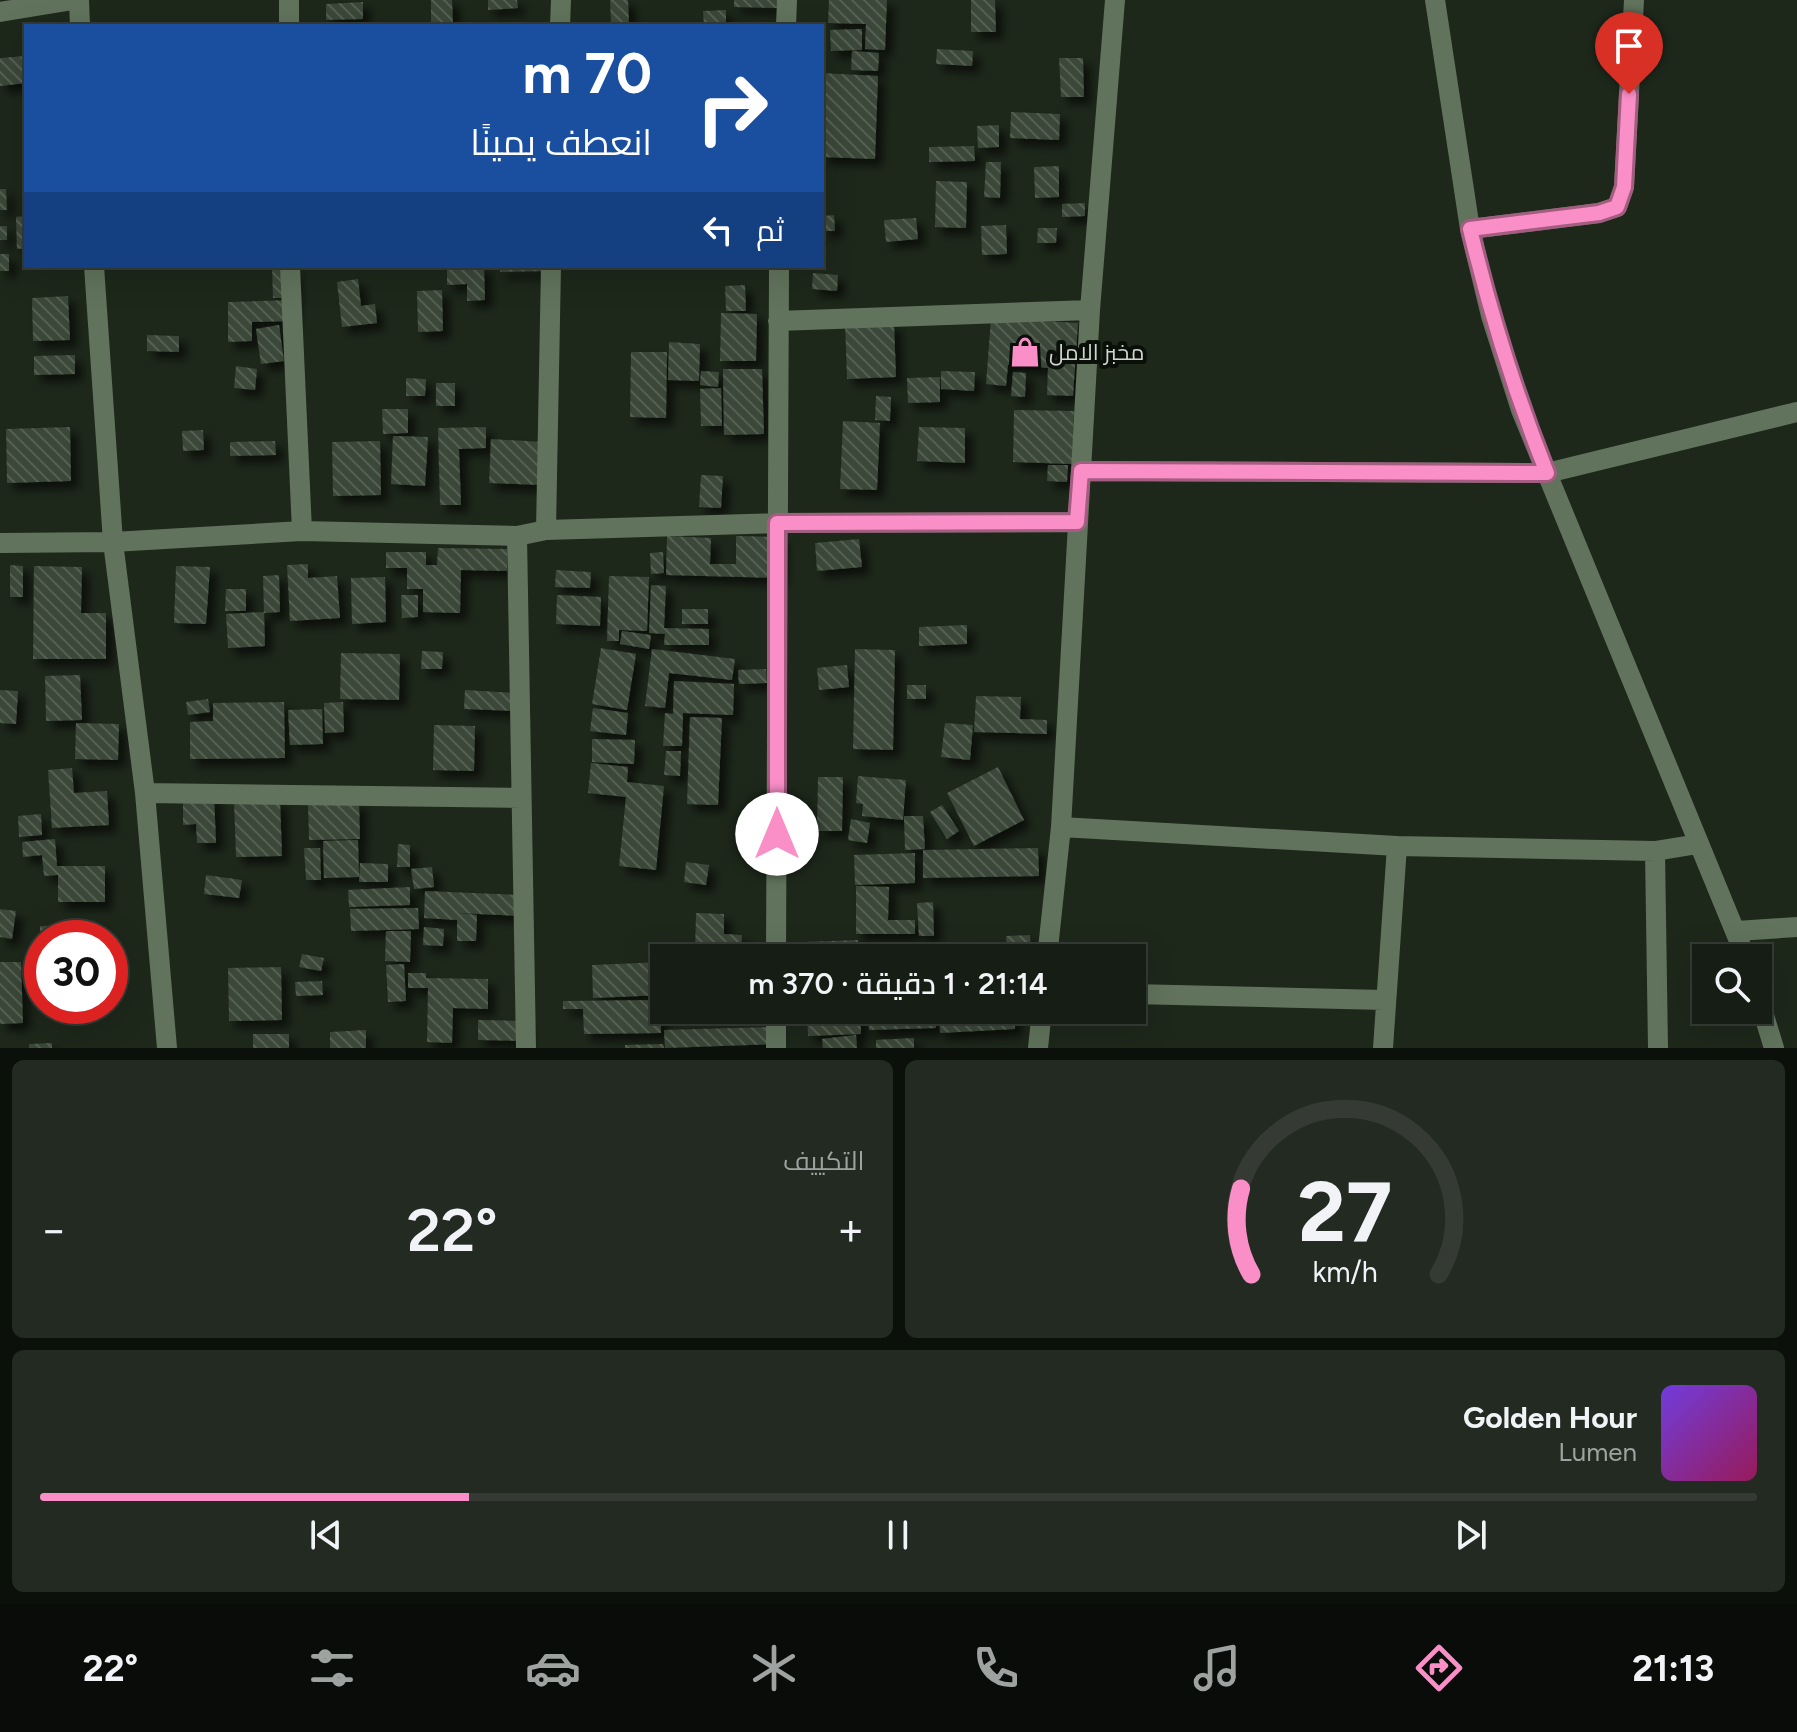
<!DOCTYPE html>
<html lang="ar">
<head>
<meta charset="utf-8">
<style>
  body { margin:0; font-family:Figtree,Cairo,sans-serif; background:#232a22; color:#f1f3f6; direction:rtl; height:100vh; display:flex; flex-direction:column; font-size:30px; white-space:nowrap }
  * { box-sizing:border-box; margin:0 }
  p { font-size:26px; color:#9ea2a0 }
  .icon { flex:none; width:44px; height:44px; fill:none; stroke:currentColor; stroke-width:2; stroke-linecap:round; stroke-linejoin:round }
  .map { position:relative; height:1048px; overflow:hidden; direction:ltr }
  .drawer { display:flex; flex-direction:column; gap:12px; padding:12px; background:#0c100b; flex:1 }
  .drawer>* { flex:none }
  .guide { position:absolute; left:24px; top:24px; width:800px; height:244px; border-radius:0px; box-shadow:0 8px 32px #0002,0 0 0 2px #353b34; direction:rtl; background:#1a4fa0; color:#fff; overflow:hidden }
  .controls { position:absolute; left:1692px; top:944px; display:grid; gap:16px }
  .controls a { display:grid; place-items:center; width:80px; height:80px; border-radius:0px; background:#161d14; box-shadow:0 8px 32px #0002,0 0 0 2px #353b34; font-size:40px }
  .speed { position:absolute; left:24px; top:920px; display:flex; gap:16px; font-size:40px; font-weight:700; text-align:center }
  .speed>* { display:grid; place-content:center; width:104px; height:104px; border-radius:50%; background:#161d14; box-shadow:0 8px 32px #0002,0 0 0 2px #353b34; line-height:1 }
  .speed .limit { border:12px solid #d22; background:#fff; color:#111 }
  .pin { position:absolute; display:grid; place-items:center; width:68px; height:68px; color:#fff; margin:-82px -34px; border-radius:50% 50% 50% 0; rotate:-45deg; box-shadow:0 0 8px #0007 }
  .pin .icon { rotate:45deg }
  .me { position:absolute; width:88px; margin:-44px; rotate:0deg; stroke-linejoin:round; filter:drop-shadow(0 0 6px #0008) }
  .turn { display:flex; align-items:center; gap:28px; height:168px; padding:0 40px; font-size:36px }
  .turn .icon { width:104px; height:104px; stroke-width:2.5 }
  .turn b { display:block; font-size:56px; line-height:68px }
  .then { display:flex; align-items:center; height:76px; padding:0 40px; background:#0003; gap:16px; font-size:30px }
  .big { font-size:60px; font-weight:600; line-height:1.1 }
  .drawer .tile { flex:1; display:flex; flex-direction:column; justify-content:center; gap:12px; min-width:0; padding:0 28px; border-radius:12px; background:#232a22 }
  .drawer .dial { align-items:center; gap:0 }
  .dial svg { height:208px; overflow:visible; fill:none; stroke:#353b34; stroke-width:7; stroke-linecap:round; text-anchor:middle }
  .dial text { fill:#f1f3f6; stroke:none }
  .song { display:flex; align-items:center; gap:24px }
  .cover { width:96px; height:96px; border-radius:12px; background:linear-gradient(135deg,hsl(260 70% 55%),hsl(330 70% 35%)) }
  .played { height:8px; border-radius:4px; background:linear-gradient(90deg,#fa8fc7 25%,#353b34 25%) }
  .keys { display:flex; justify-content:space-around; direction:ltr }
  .heat { display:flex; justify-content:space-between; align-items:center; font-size:44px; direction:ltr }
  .drawer .tiles { flex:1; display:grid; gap:12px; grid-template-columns:1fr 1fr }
  .tile:last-child { grid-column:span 2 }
  .trip { position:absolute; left:650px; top:944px; width:496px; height:80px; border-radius:0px; background:#161d14; box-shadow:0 8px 32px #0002,0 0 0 2px #353b34; font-weight:600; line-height:80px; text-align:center; direction:rtl }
  .tabs { display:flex; height:128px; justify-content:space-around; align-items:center; background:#090c08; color:#9ea2a0 }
  .tabs .icon { width:56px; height:56px }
  .tabs .on { color:#fa8fc7 }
  .tabs b { font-size:36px; color:#f1f3f6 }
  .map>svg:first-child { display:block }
  .building { fill:url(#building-back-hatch); filter:url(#shadow) }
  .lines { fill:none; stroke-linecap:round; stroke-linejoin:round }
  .minor { stroke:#61735c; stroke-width:20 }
  .route-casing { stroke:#a25d81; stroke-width:20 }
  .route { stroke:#fa8fc7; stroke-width:14 }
  .labels { text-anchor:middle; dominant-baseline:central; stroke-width:8; stroke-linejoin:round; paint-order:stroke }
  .poi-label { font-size:22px; fill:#d0d7ce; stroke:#0a0f09; text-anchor:start }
</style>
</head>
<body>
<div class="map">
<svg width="1797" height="1048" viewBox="0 0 1797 1048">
  <defs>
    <pattern id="building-back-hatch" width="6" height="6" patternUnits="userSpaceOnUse" patternTransform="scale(2)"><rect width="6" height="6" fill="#3a4637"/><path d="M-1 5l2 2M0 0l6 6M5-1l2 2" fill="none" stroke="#556053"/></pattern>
    <filter id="shadow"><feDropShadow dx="7" dy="7" stdDeviation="4" flood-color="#0009"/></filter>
  </defs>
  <rect width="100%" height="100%" fill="#1d271a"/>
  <path class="building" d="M431,0H452L453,26H431Z
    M488,0H517L518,8L488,10Z
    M610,0H628L629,24H611Z
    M734,0H778V8L734,7Z
    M829,0H887L885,50L865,49L866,24L828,23Z
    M971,0H995L996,32H971Z
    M363,2V19L326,20V4Z
    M726,10V26H704L703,11Z
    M862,29V50L831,51L830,30Z
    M937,49L973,51L972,66L936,64Z
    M852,51L879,53L878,71L851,70Z
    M26,56V83L0,86V58Z
    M1059,58H1083L1084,97H1061Z
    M822,73L878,76L875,159L822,157Z
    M1011,112L1060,114L1059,140L1010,138Z
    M999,125V147L978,148L977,126Z
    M974,146L975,161L929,162V147Z
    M986,162H1001L1000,198L984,197Z
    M1059,166V197L1035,198L1034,167Z
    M936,181L967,182L966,228L935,227Z
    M0,189H6L7,210H0Z
    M1085,203V216L1062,217V204Z
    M834,215L835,231H822V216Z
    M26,216V248L17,249L16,217Z
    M916,218L918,239L886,242L884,220Z
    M1006,225L1007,254L982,255L981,226Z
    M0,226H7V240H0Z
    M1038,228H1057L1056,243H1037Z
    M0,254H9V271H0Z
    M272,266H293L295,298H273Z
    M447,266H484L485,300L467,301V284L447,285Z
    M500,266H547V271L500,272Z
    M813,273L838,275L837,291L812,289Z
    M358,279L361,306L375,304L377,323L342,327L337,282Z
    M745,285L746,311H726L725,286Z
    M442,290L443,331L418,332L417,291Z
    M68,296L70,340L33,341L32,298Z
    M293,300V321L252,322V341L228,342V302Z
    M721,313L757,314L756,361H720Z
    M991,318L1078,323L1073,396L1047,395L1048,368L1008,365L1006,386L986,384Z
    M894,323L896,377L847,379L845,324Z
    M279,325L284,361L261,364L256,329Z
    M147,335L179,336V352L147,351Z
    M669,342L700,344L699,381L668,380Z
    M631,352H667L666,418L630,417Z
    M75,355V374L34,375V356Z
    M236,366L257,369L255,390L234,388Z
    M723,369H762L764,434L724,435Z
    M701,371L719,372L718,387L700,385Z
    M941,371L975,372L974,391L941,389Z
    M1013,372L1026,373L1025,397L1011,396Z
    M940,377V402L908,403L907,378Z
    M406,378L426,379L425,396H406Z
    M436,383H455V406H436Z
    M721,388L722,426H701L700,389Z
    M876,396L891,397L890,421L875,420Z
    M382,409H408V433L383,434Z
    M1014,410L1074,411L1072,464L1013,462Z
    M843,421L880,423L877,490L840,489Z
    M70,427L71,481L7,483L6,429Z
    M486,427V448L459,449L461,505H440L438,428Z
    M919,427L965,428V463L917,461Z
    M203,430L204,450L183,451L182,431Z
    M393,436L428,437L425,486L391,484Z
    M491,439L544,442L542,485L489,483Z
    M275,441L276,455L230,456V442Z
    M380,441L381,495L333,496L332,442Z
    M1048,465H1068L1067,482L1047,481Z
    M701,475L723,476L721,508L699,507Z
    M667,536L711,538L710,564H736V536L781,537L780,578L666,575Z
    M859,539L862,567L817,571L815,543Z
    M438,548L507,549V571L461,570L460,613L423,612V589H407V568H386V552H426V565H437Z
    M663,552L664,573L651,574L650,553Z
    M308,564V578L337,576L340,618L290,621L287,565Z
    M10,565L23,566V597H10Z
    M34,566L82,567L81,613H106V659H33Z
    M176,566L210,567L206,624L174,623Z
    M556,570L591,572L590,588L555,587Z
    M279,575L280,612L264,613L263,576Z
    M609,576L649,577L647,631L619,630V641H607Z
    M385,577L386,622L352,624L351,578Z
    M651,585L666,586L664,628L709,629V645H664L665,634L649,633Z
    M226,589H246V611H225Z
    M401,595H418V617L402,618Z
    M557,595L601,597L600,626L556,624Z
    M682,609H708V624H682Z
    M264,612L265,646L228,648L226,614Z
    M967,625V644L919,646V627Z
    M622,631L651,635L649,649L620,644Z
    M601,648L636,654L627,710L592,704Z
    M652,649L735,659L732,680L669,673L665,708L645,706Z
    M855,649L895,650L893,750L853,749Z
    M422,651L443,652L442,669H421Z
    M341,653L400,654L399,700L340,699Z
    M847,665L849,687L819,690L817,668Z
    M766,669L767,683L739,684L738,670Z
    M80,675L82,720L46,721L45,676Z
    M674,681L734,684L733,715L683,713L682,746H663L665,713L673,714Z
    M907,685H926V699H907Z
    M0,690L18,691L16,724L0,723Z
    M465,690L517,693L516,711L464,709Z
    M976,696L1021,697L1020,719L1047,720V734L974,732Z
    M208,699L210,712L188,715L186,702Z
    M284,702L285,758L190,759V722L213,721V703Z
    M343,702L344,732L325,733L324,703Z
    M593,708L628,713L626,735L590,731Z
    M322,709L323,744L290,745L288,710Z
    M690,717L722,718L718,805L687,804Z
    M76,723L119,724L118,760L75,759Z
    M945,723L973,725L970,760L941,757Z
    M434,725L475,726L474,771L433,770Z
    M592,739L635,740L634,764L592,762Z
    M666,751H681L680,776L664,775Z
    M591,763L628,767L627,782L664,786L656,870L619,866L626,797L588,793Z
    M998,767L1024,820L974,846L947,793Z
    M72,768L74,793L107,791L109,825L52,828L48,770Z
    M858,776L906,780L903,820L862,816L863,804L856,803Z
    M818,777H843L842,831H817Z
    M214,794L216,843H197L196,824L183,825V795Z
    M280,800L282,856L236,857L234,801Z
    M359,802L360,839L309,840L308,803Z
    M942,805L959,831L947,839L930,812Z
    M41,814L42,835L19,837L18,816Z
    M904,816H923L925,849L905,850Z
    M851,819L870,823L867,843L848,840Z
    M55,839L57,866H105V902H58V875L44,876L42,855L23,857L22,842Z
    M358,840L359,877L324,878L323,841Z
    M398,844L410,845V867H397Z
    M304,848H320L321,880H306Z
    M1038,848L1039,876L923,878V850Z
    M915,853V883L855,885L854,855Z
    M686,862L709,865L706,885L684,882Z
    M360,863L388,864V882H359Z
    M432,867L434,887L414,889L411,869Z
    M206,875L242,880L239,898L204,894Z
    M856,886L889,887L888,920H915V934H856Z
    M410,887V905L349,907L348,890Z
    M425,891L520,895L519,916L457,913L477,915L476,941H457V920L424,918Z
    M933,902L934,936H919L917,903Z
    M418,908L419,929L351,931L350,909Z
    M0,909L16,911L12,939L0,937Z
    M696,913L724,914V934L742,935L741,955L695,953Z
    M101,924V938H40V926Z
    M424,927L444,929L443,946L423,945Z
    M386,931H411L410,962L385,961Z
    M1030,935L1031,953L1007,954L1006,936Z
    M858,940V958H804L803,942Z
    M995,942L996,958H961V943Z
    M958,949L959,958H939L938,951Z
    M302,954L324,958L321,971L299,967Z
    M0,962H21L23,1023L0,1024Z
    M663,962L664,995L593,998L592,965Z
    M404,964L406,1001L388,1002L386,965Z
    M281,967L282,1020L229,1021L228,968Z
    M408,973H426V978L488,979V1009L453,1008L452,1043L427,1042L428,988H408Z
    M322,981L323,995L296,996L295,982Z
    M660,1000L661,1033L584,1034L583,1009H563V1001Z
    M807,1010H860L861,1034L808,1036Z
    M868,1010H904L905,1015L935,1013L936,1028L869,1030Z
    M1014,1010L1015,1029L940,1033L939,1011Z
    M478,1020L526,1021L525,1041L478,1040Z
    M774,1027L775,1044L665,1048L664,1030Z
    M366,1030V1048H330V1032Z
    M253,1034H289V1048H253Z
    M856,1035L857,1048H823L822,1039Z
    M914,1038V1048H876V1040Z
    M52,1043V1048H29V1044Z
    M663,1044L664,1048H625V1045Z"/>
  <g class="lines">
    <path class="minor" d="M79,0L80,26
      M1435,0L1470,229L1491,316L1521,410L1746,958
      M0,12L73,0
      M289,26V0
      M560,26L561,0
      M786,26L787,0
      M1470,229L1599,213L1617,207L1624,187L1634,0
      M94,266L113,542L145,793L167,1048
      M290,266L302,531
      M778,321L1090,310
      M1081,471L1547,473L1797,412
      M546,530L551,266
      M517,536L526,1048
      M0,543L113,542L302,531L517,536L546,530L777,523L1077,522
      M145,793L521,798
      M1061,827L1397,846L1655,851L1698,844
      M1655,851L1658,1048
      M1737,931L1797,927
      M776,958L779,266
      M1047,958L1061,827L1090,310L1115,0
      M1132,994L1384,1000
      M1758,996L1774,1048
      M776,1048V1010
      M1038,1048L1042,1010
      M1383,1048L1397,846"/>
  </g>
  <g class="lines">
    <g class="route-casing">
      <path id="route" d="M777,834V523L1077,522L1081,471L1547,473C1515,393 1490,313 1470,229L1599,213L1617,207L1624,187L1629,94"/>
    </g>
    <use href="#route" class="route"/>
  </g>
  <defs>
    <g id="shop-bare" transform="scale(2.4)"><path d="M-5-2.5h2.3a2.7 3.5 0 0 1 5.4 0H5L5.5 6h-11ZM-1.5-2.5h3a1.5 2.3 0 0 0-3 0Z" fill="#fa8fc7" stroke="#0a0f09" stroke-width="2.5" paint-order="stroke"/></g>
  </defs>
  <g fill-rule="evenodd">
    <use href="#shop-bare" x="1025" y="352"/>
  </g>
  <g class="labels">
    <g class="poi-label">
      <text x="1049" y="352">مخبز الامل</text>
    </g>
  </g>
</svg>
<div class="controls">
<a><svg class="icon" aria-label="search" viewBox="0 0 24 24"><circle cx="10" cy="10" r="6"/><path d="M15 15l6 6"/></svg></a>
</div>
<div class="speed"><div class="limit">30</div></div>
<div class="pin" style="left:1629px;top:94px;background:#d93025"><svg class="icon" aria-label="arrive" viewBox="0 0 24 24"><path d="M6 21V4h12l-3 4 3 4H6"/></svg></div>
<svg class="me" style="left:777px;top:834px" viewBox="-20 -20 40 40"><circle r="19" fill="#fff"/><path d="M0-13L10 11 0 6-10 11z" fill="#fa8fc7"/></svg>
<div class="trip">21:14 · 1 دقيقة · 370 m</div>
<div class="guide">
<div class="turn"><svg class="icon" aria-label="right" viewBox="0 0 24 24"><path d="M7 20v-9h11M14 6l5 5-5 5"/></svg><div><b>70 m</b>انعطف يمينًا</div></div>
<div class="then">ثم<svg class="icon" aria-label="left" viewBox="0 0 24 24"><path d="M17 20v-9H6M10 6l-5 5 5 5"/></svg></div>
</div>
</div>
<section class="drawer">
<div class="tiles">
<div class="tile dial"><svg viewBox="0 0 100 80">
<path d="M14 69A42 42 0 1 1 86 69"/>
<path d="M14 69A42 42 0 0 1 10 36" stroke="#fa8fc7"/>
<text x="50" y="56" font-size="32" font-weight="700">27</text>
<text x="50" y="72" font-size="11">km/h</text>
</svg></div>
<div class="tile"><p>التكييف</p>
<div class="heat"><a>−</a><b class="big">22°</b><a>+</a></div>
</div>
<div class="tile">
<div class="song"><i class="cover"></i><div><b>Golden Hour</b><p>Lumen</p></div></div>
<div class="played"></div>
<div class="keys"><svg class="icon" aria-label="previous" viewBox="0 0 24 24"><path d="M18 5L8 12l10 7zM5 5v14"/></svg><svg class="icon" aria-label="pause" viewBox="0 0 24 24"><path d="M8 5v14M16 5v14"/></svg><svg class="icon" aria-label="next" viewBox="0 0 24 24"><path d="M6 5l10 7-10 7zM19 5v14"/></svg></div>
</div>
</div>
</section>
<nav class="tabs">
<b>21:13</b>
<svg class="icon on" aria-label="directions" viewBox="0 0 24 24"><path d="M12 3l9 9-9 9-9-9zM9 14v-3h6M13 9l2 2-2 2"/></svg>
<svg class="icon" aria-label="music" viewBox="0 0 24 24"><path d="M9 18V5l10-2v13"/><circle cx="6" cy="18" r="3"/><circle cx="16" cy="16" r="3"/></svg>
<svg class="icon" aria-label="phone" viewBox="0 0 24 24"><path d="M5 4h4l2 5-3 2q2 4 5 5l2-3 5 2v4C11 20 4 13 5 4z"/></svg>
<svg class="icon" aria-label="climate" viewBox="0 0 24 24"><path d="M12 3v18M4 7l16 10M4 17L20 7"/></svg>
<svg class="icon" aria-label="car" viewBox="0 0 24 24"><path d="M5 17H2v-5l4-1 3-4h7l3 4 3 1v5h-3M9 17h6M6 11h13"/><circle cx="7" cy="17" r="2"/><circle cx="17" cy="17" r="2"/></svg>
<svg class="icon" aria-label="filters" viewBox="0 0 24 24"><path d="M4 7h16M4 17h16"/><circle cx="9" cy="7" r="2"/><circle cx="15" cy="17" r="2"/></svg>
<b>22°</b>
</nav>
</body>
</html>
